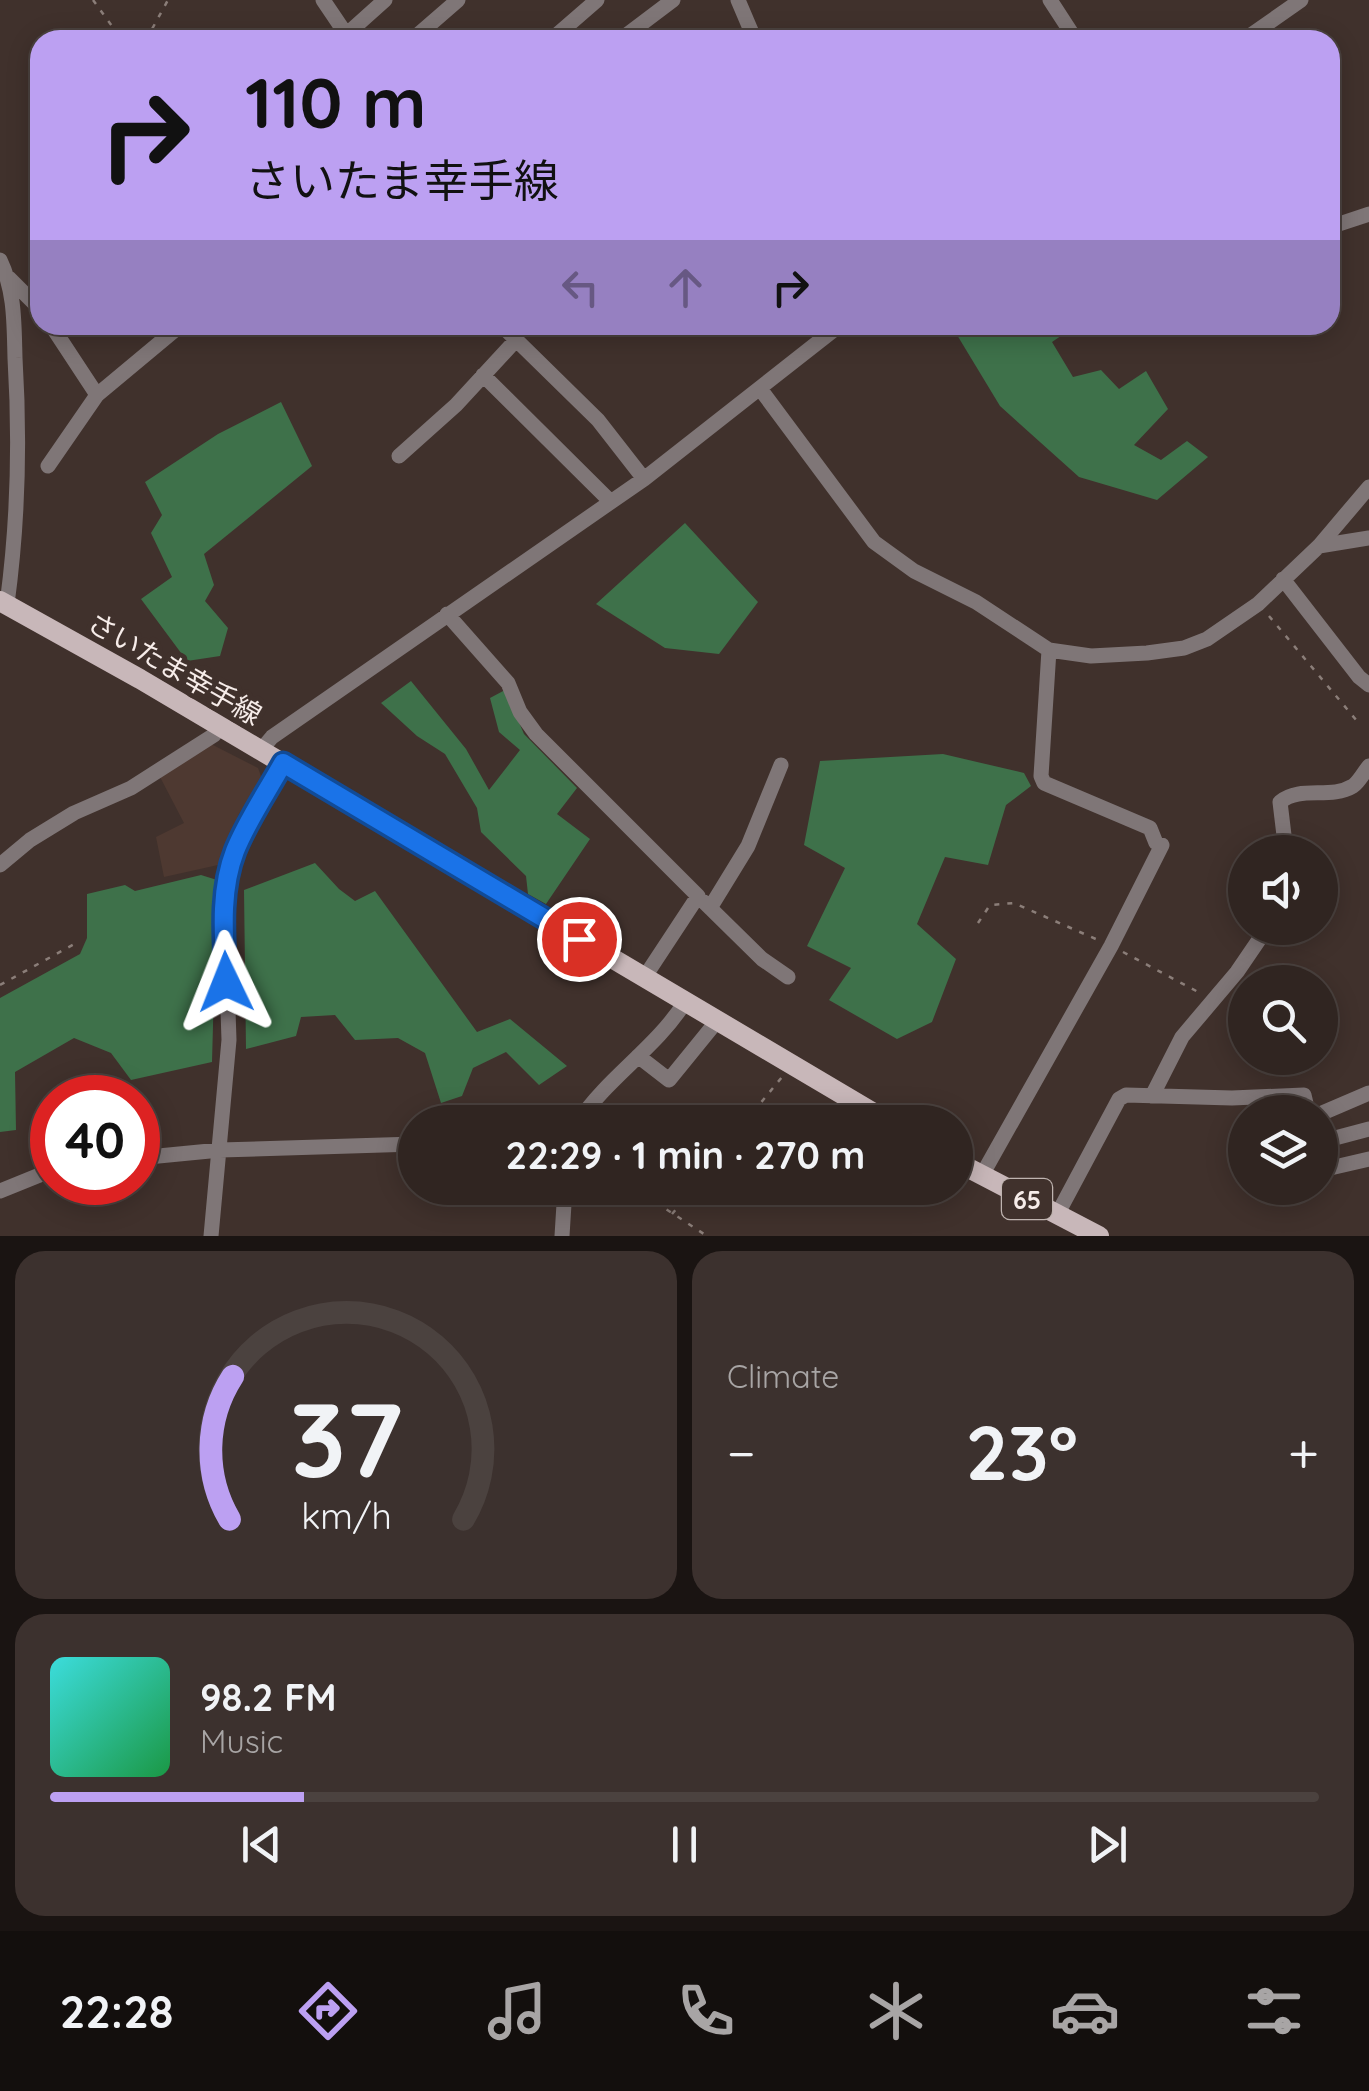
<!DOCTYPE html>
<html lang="en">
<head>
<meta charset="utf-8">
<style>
  body { margin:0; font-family:Quicksand,"Noto Sans JP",sans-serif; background:#3c312e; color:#f1f3f6; height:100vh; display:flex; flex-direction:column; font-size:38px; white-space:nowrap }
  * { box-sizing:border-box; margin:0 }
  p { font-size:32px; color:#a8a5a5 }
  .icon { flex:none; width:55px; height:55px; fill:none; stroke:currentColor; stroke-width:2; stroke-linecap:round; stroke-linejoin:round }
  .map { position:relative; height:1236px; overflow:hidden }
  .side { display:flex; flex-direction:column; gap:15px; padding:15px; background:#1a1412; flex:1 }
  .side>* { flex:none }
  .top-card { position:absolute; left:30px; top:30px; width:1310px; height:305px; border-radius:30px; box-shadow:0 5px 25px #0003,0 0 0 2px #4b423f; background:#bca0f2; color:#111; overflow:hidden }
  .fabs { position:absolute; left:1228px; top:835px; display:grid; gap:20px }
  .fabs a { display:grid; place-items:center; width:110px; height:110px; border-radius:50%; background:#302521; box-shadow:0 5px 25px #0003,0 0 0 2px #4b423f; font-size:50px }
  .speed { position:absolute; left:30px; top:1075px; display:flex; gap:20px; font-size:50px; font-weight:700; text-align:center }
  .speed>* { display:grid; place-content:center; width:130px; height:130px; border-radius:50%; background:#302521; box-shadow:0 5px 25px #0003,0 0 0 2px #4b423f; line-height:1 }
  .speed .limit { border:15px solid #d22; background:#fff; color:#111 }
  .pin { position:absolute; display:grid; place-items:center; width:85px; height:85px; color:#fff; margin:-42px; border:5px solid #fff; border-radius:50%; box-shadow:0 2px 10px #0007 }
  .me { position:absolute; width:110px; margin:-55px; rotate:358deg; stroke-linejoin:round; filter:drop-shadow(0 0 8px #0008) }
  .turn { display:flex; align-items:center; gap:35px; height:210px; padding:0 50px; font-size:45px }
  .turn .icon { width:130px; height:130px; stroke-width:2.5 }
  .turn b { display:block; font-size:70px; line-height:85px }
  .lanes { display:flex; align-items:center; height:95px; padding:0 50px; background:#0003; justify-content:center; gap:50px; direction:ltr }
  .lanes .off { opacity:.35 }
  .big { font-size:75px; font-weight:800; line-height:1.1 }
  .side .tile { flex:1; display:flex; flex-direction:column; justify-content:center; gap:15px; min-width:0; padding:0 35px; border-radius:30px; background:#3c312e }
  .side .dial { align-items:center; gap:0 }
  .dial svg { height:260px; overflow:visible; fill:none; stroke:#4b423f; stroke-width:7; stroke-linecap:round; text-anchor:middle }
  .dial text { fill:#f1f3f6; stroke:none }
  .song { display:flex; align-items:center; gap:30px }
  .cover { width:120px; height:120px; border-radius:15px; background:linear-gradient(135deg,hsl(180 70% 55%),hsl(140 70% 35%)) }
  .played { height:10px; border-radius:5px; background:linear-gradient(90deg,#bca0f2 20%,#4b423f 20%) }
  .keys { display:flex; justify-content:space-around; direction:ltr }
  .heat { display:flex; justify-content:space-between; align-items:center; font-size:55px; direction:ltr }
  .side .tiles { flex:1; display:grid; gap:15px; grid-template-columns:1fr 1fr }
  .tile:last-child { grid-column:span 2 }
  .trip { position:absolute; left:398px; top:1105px; width:575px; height:100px; border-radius:50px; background:#302521; box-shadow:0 5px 25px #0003,0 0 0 2px #4b423f; font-weight:800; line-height:100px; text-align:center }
  .tabs { display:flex; height:160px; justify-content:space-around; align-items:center; background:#130f0d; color:#a8a5a5 }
  .tabs .icon { width:70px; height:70px }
  .tabs .on { color:#bca0f2 }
  .tabs b { font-size:45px; color:#f1f3f6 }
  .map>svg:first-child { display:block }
  .built { fill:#4e3931 }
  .forest { fill:#3e714a }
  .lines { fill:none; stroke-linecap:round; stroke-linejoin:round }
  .path { stroke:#8b7e79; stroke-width:2.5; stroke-dasharray:5 8; stroke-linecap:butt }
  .minor { stroke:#7f7677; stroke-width:15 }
  .major { stroke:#c8b7b9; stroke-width:20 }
  .route-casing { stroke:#114b97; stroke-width:25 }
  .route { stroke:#1a73e8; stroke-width:18 }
  .labels { text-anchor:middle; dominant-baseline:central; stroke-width:10; stroke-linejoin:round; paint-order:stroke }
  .shield { fill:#40312c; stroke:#bfb4b0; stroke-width:2.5 }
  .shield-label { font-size:25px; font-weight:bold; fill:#f6ece9 }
  .street-label { font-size:28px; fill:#f6ece9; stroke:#40312c }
</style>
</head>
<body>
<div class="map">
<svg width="1369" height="1236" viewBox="0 0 1369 1236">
  <rect width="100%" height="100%" fill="#40312c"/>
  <path class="built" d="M211,744L258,768L262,779L239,814L218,865L164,877L156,837L184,823L159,775Z"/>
  <path class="forest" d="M951,325H1077L1052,342L1073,377L1101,370L1119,389L1146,371L1168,409L1134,445L1161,460L1187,441L1208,457L1157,500L1079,477L1000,406Z
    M281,402L312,466L204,554L214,585L205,601L228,628L220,656L187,661L141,599L172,577L151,533L162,515L145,482L218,434Z
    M685,523L758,602L719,654L665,648L596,604Z
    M411,681L466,749L489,790L520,750L499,732L490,698L505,690L524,734L577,788L557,814L590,839L546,904L528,894L526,876L481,832L477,808L445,754L417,736L381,703Z
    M943,754L1024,773L1031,786L1006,805L988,865L945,857L917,924L956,959L932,1022L897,1039L829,1000L851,968L807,946L845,868L804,845L820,761Z
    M315,863L339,889L355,901L375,891L477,1032L510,1019L567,1066L539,1085L506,1052L473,1068L462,1096L441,1103L425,1053L398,1038L355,1040L335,1015L301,1017L296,1036L246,1049L244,890Z
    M201,875L217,880L212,1062L131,1080L111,1053L74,1038L15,1072L16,1130L0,1132V998L80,954L87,938V894L125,885L135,891Z"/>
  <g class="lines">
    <path class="path" d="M93,0L122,40
      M146,40L168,0
      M1269,616L1357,721
      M978,923L990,905L1014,903L1098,940
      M1123,952L1200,993
      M0,985L78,942
      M745,1122L782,1077
      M634,1188L707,1236
      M672,1214L694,1188"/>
    <path class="minor" d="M323,0L350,40
      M738,0L755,40
      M1050,0L1076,40
      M347,34L385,0
      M412,40L458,0
      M551,40L597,0
      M620,40L673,0
      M1244,40L1301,0
      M1330,227L1369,214
      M0,260C15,291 14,324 15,358C20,440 18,523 7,604
      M9,278L40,309
      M501,325L598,420L644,479
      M483,375L610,501
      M761,390L874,542L914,571L976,602L1049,650L1091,656L1147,653L1184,648L1207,639L1258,604L1319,546L1369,487
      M97,395L181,325
      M399,456L456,405L515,341
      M48,466L97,395L51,325
      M1319,546L1369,538
      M1283,579L1359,677L1369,685
      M447,614L508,683L520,712L536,734L698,896L644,978
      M261,750L272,737L644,479L840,325
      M1286,852L1280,802C1301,785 1330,800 1353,786C1359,782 1364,772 1369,766
      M0,865L30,840L74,813L131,788L214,735L221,726
      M704,902L762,959L788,977
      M710,908L748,846L781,765
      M638,1056L669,1080L717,1021
      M1152,1096L1182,1037L1237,972L1267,928
      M1320,1114L1369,1093
      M578,1122C608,1077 656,1048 685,1002
      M1320,1142L1369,1129
      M1320,1144L1326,1169L1369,1159
      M138,1158L220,1150L415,1144
      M982,1175L1111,946L1162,845L1156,843L1150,828L1044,783L1041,776L1049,650
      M0,1191L52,1170
      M1057,1215L1119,1099L1126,1095L1232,1098L1304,1095L1308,1112
      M211,1236L229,1040L224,892L235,852L283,763
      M562,1236L565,1188"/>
    <path class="major" d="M0,601L140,679L889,1122
      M955,1161L1099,1236"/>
  </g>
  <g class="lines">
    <g class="route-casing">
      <path id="route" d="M226,982C224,939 219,892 235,851C247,821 267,792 283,763L579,939"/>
    </g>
    <use href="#route" class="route"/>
  </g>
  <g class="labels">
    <rect class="shield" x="1002" y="1179" width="50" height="40" rx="8"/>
    <g class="shield-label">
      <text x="1027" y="1199">65</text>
    </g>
    <g class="street-label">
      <text transform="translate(175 668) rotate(30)">さいたま幸手線</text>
    </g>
  </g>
</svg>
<div class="fabs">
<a><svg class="icon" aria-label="sound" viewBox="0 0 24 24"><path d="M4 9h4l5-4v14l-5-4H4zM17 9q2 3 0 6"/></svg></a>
<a><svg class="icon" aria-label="search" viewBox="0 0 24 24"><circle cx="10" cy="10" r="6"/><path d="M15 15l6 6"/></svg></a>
<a><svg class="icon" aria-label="layers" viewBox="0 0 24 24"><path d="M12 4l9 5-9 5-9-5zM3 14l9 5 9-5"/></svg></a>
</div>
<div class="speed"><div class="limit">40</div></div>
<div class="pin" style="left:579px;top:939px;background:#d93025"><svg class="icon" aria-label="arrive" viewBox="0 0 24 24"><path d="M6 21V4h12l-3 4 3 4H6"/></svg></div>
<svg class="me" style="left:226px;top:982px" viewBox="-20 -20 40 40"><path d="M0-17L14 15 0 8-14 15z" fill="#1a73e8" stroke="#fff" stroke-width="4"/></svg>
<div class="trip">22:29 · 1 min · 270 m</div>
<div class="top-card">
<div class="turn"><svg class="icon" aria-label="right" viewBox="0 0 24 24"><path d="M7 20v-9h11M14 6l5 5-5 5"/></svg><div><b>110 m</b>さいたま幸手線</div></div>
<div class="lanes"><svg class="icon off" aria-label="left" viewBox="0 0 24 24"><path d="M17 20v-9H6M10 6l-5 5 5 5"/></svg><svg class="icon off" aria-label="ahead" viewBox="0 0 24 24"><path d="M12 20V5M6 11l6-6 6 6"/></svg><svg class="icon" aria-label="right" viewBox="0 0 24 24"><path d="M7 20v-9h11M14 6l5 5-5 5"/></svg></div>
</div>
</div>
<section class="side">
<div class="tiles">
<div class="tile dial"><svg viewBox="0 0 100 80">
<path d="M14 69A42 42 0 1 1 86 69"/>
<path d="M14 69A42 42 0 0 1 15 25" stroke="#bca0f2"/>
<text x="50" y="56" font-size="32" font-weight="700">37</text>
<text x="50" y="72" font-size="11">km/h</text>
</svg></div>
<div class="tile"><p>Climate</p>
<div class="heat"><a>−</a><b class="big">23°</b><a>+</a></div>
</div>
<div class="tile">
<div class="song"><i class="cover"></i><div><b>98.2 FM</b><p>Music</p></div></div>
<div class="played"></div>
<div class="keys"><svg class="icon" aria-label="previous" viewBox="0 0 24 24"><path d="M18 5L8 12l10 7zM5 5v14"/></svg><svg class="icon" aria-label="pause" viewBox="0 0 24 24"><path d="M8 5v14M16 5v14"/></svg><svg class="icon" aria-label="next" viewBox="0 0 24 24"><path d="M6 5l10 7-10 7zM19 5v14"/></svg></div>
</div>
</div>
</section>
<nav class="tabs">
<b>22:28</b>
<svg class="icon on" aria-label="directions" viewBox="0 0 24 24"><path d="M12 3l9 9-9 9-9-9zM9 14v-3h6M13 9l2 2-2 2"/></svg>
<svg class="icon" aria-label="music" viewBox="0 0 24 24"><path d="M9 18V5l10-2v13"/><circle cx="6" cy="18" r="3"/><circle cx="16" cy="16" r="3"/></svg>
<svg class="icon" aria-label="phone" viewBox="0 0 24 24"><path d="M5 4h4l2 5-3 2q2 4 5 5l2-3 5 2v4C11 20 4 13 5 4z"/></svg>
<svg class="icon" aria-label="climate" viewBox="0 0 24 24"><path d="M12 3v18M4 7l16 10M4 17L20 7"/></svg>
<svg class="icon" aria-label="car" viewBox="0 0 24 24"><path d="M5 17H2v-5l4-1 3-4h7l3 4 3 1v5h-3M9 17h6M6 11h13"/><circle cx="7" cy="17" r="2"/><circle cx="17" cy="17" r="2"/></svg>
<svg class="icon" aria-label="filters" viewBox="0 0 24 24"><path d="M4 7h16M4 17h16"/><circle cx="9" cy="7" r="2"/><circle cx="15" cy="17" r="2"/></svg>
</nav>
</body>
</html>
